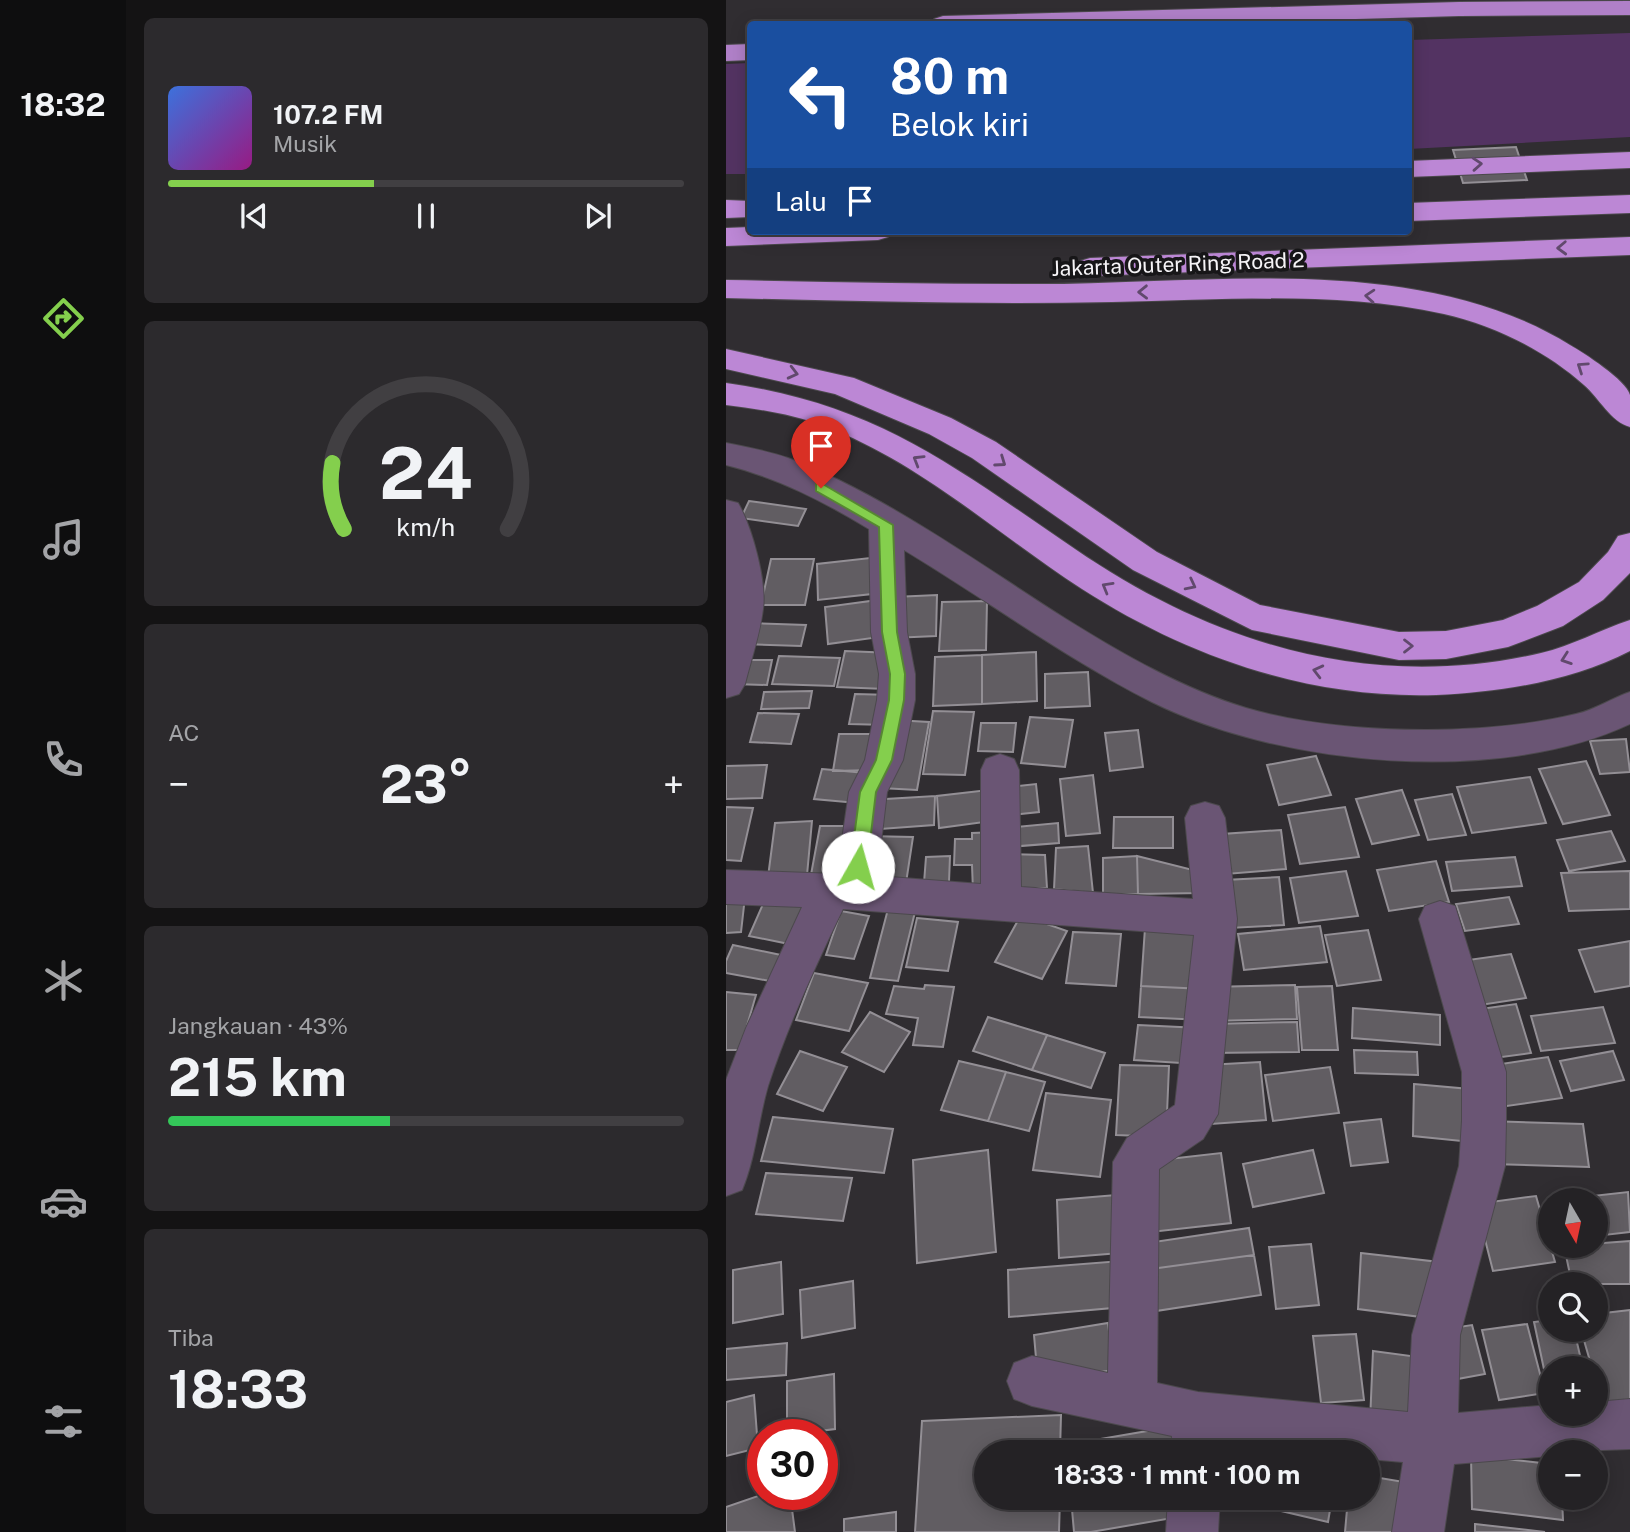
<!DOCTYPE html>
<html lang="id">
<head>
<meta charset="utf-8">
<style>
  body { margin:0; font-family:"Public Sans",sans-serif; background:#2c2a2d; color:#f1f3f6; height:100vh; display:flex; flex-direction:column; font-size:26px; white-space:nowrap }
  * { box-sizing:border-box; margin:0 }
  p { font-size:23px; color:#a3a4a7 }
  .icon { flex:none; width:38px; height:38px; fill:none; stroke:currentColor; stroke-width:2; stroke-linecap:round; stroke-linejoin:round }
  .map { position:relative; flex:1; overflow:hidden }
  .sheet { display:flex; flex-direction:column; gap:18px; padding:18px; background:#141314; width:600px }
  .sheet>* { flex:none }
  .top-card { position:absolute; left:21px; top:21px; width:665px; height:214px; border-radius:7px; box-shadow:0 4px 18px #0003,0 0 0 2px #413f42; background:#1a4fa0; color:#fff; overflow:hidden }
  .needle { width:46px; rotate:171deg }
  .controls { position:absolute; left:812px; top:1188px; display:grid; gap:14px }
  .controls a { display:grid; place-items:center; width:70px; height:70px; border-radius:50%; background:#242225; box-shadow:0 4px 18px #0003,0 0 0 2px #413f42; font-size:35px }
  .speed { position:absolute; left:21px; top:1419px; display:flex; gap:14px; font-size:35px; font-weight:700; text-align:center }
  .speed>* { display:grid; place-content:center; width:91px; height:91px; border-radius:50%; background:#242225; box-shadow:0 4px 18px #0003,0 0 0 2px #413f42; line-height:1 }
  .speed .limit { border:10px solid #d22; background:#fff; color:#111 }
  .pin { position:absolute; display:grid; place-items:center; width:60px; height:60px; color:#fff; margin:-72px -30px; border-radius:50% 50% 50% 0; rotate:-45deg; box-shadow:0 0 7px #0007 }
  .pin .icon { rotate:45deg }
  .me { position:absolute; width:77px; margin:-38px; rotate:7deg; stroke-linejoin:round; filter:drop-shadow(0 0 5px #0008) }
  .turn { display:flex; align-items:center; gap:24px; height:147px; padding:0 28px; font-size:32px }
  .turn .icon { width:91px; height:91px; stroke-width:2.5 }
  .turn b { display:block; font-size:49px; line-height:60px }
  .then { display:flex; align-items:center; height:66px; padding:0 28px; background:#0003; gap:14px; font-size:26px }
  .big { font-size:52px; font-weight:700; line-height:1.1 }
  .sheet .tile { flex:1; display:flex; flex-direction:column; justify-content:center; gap:10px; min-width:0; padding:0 24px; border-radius:10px; background:#2c2a2d }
  .sheet .dial { align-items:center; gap:0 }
  .dial svg { height:182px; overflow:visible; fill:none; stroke:#413f42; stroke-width:7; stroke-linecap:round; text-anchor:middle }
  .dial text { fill:#f1f3f6; stroke:none }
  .song { display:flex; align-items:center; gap:21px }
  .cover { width:84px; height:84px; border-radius:10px; background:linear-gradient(135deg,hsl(220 70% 55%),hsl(310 70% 35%)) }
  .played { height:7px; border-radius:4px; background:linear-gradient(90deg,#84cf4d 40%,#413f42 40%) }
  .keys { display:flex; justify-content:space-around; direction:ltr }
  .heat { display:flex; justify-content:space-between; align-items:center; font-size:38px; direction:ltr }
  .charge { height:10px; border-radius:5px; background:linear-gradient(90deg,#34c759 43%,#413f42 0) }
  .trip { position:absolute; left:248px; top:1440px; width:406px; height:70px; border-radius:35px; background:#242225; box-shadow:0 4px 18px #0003,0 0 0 2px #413f42; font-weight:700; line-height:70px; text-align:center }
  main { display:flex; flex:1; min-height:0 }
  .menu { display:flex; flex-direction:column; width:126px; justify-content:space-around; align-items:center; background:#0e0e0f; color:#a3a4a7 }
  .menu .icon { width:49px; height:49px }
  .menu .current { color:#84cf4d }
  .menu b { font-size:32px; color:#f1f3f6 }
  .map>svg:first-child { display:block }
  .green { fill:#533362 }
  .building { fill:#615d62; stroke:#938f95; stroke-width:2 }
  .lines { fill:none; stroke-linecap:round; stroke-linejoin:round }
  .minor-casing { stroke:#4c494d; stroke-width:2 }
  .trunk-casing { stroke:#4c494d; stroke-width:2 }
  .motorway-casing { stroke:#4c494d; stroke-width:2 }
  .minor { fill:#6a5574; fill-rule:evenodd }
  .trunk { fill:#b080c8; fill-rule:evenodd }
  .motorway { fill:#bc87d5; fill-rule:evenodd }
  .oneway { stroke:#61496d }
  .route { fill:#84cf4d; stroke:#568732; stroke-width:2 }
  .labels { text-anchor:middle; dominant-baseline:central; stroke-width:7; stroke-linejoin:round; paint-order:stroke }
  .far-street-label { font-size:21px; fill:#f6f4f7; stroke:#171618 }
</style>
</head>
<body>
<main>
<nav class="menu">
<b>18:32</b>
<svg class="icon current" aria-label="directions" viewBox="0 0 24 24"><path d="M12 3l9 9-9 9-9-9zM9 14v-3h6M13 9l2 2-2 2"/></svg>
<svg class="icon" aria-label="music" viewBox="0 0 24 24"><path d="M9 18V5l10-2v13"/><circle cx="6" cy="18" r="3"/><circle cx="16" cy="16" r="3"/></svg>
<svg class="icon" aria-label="phone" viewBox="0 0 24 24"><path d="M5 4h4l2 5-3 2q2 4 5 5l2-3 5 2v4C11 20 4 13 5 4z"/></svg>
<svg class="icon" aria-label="climate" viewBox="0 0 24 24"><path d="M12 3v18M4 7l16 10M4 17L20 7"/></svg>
<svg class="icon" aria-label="car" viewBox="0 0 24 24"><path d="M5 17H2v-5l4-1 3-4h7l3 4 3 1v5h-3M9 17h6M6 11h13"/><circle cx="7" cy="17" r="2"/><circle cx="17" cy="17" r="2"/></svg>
<svg class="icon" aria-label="filters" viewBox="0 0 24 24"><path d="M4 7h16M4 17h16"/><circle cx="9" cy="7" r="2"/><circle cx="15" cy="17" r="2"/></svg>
</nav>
<section class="sheet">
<div class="tile">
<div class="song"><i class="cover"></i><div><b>107.2 FM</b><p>Musik</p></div></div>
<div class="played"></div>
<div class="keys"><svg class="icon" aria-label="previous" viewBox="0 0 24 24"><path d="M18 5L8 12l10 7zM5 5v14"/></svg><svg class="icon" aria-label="pause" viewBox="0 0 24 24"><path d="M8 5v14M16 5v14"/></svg><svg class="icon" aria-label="next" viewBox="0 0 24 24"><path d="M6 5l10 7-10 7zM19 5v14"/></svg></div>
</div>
<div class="tile dial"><svg viewBox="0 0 100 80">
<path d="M14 69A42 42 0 1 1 86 69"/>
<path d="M14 69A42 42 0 0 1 9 40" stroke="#84cf4d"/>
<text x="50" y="56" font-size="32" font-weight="700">24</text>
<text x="50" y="72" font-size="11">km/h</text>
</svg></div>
<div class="tile"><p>AC</p>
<div class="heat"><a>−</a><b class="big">23°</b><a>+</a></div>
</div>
<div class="tile"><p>Jangkauan · 43%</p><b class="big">215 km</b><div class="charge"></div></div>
<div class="tile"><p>Tiba</p><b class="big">18:33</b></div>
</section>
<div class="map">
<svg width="904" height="1532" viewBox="0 0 904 1532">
  <rect width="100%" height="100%" fill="#302d31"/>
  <path class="green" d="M904,33V137L683,149V40Z
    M24,63V174H0V64Z"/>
  <path class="building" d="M790,147L801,180L737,183L727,150Z
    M23,501L80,509L72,526L15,518Z
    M153,557L155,593L92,600L91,564Z
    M45,559H88L79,605H35Z
    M211,595L210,636L166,638L168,597Z
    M152,600L154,637L102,644L99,607Z
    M261,601L260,650L213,651L216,602Z
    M22,623L80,625L75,646L16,644Z
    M119,651L167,653L159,689L111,687Z
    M310,652L311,701L256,704V655Z
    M256,655V704L207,706L209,657Z
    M53,656L114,658L108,686L46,684Z
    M14,660H46L41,685L8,684Z
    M362,672L364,706L319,708V674Z
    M86,691L83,708L35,709L38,692Z
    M129,694L166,695L161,725L123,724Z
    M207,711L248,712L239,775L197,774Z
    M32,713L73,714L65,744L24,742Z
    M304,717L347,720L339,767L295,763Z
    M168,720L203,722L191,790L155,788Z
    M255,723H290L287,752L252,751Z
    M412,730L417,767L384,771L379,733Z
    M113,734H154L148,770L107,771Z
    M900,739L904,772L874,774L864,741Z
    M590,756L605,795L553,805L541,765Z
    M860,761L884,815L837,824L813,769Z
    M41,765L36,798L0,799V766Z
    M96,769L140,773L131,803L88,799Z
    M367,775L374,833L340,836L334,779Z
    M804,777L820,823L746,833L731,787Z
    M310,784L313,812L277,816L275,788Z
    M262,790L266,821L213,828L211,796Z
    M676,790L693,835L646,844L630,799Z
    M726,794L740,835L702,840L689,800Z
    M209,796L208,825L141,830L143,800Z
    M0,807L27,808L15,861L0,860Z
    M619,807L633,857L574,864L562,815Z
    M388,817H447V848H387Z
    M86,821L81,875L42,877L49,823Z
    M332,823L333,843L282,847L281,828Z
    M94,826H136L127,880H84Z
    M555,830L560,869L500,874L496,834Z
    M885,831L899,861L843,871L831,840Z
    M272,832L271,893L247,891L246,865H228L229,839H246V833Z
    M140,836L187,837L180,883L135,884Z
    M362,846L367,893L328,889L330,848Z
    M280,854L319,855L321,888H290Z
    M224,856L223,882L198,883L200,857Z
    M411,856L471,871L476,893L412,894Z
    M411,856L412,894L377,895V858Z
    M789,857L796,886L726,891L720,862Z
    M710,861L723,902L663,911L651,870Z
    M620,871L632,916L573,923L564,878Z
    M904,871V909L843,911L835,873Z
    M553,877L558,925L503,928L499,880Z
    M20,888L15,932L0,933V889Z
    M41,895L85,903L68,945L23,936Z
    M783,897L793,924L739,931L730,904Z
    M162,909L189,912L172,981L144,978Z
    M115,911L143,916L128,959L100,955Z
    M295,915L341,931L316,979L269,962Z
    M191,918L232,922L222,971L180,967Z
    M594,926L601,962L518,970L512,934Z
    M419,928L481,931L478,989L415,986Z
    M642,930L655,980L611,986L599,935Z
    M347,932L395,934L390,986L340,983Z
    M904,941V986L869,992L853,950Z
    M7,945L55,955L44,981L0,973V961Z
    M785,954L800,998L748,1006L735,961Z
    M88,973L142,983L123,1031L70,1020Z
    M199,985L228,987L217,1047L187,1045L192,1018L160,1014L168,986L198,989Z
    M569,985L571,1019L484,1021L483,987Z
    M415,986L478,989L477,1020L413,1017Z
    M606,986L612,1050H576L571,987Z
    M0,992L30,995L14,1050H0Z
    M790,1004L805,1053L761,1059L747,1010Z
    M877,1007L889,1043L815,1051L805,1016Z
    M627,1008L714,1015V1045L626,1038Z
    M144,1012L184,1032L158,1072L116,1052Z
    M262,1017L321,1035L306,1070L247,1051Z
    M571,1022L573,1052L485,1053L484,1024Z
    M412,1025L474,1028L471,1064L408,1060Z
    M321,1035L379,1053L365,1088L306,1070Z
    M628,1050L691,1052L692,1075L629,1073Z
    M74,1051L121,1067L97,1111L51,1094Z
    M887,1051L898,1080L845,1091L834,1061Z
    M822,1057L836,1098L774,1107L762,1066Z
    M233,1061L280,1072L262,1121L215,1110Z
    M534,1062L540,1120L485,1124L481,1065Z
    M394,1065L443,1066L440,1137L390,1135Z
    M604,1067L613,1113L547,1121L539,1075Z
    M280,1072L319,1082L303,1131L262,1121Z
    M688,1084L755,1090V1143L687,1136Z
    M320,1093L385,1100L374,1177L307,1170Z
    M47,1117L167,1129L158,1173L35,1161Z
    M655,1119L662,1162L625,1166L618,1123Z
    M762,1121L857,1124L863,1167L766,1164Z
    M262,1150L270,1252L191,1263L187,1160Z
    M587,1150L598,1193L527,1207L517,1164Z
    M495,1153L505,1223L425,1232L417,1162Z
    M40,1173L126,1178L117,1221L30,1214Z
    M902,1192L904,1232L870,1236V1200H831Z
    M402,1194L406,1252L333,1258L331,1200Z
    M810,1196L829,1262L767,1271L750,1204Z
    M523,1228L528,1255L425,1269L421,1243Z
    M904,1241V1284H846L838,1246Z
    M585,1244L593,1305L550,1309L543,1247Z
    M635,1253L713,1262L711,1319L632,1309Z
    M528,1255L535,1295L430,1311L425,1269Z
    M395,1261L398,1307L283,1317L282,1270Z
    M55,1262L57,1314L7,1323V1270Z
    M127,1281L129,1328L76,1338L74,1290Z
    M904,1310V1402L876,1406L870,1368H866L855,1330H870V1314Z
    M824,1320V1330H848L857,1368H824V1373L819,1374L808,1322Z
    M382,1323L388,1370L312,1381L308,1335Z
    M801,1324L819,1393L773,1400L756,1330Z
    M746,1325L759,1374L726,1380L713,1330Z
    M630,1334L638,1400L595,1403L587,1336Z
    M61,1343L60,1375L0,1380V1349Z
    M647,1351L700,1358L697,1429L644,1422Z
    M108,1374L109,1429L61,1435V1381Z
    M28,1395L32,1448L0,1456V1402Z
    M335,1415L334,1452H261V1498H334L333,1532H189L196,1421Z
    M445,1427L449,1452H340L339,1445Z
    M745,1455L824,1464V1498H836L837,1520L746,1509Z
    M642,1476L684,1483L681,1532H619L622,1498H642Z
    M38,1494H64L69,1532H0V1507Z
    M345,1498H456L458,1516L365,1532H348Z
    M558,1498H606L602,1522L555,1511Z
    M170,1512V1532H118V1519Z
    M749,1524L819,1532H749Z"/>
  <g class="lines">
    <g class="minor-casing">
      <path id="minor" d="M0,443C20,447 42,451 62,458C158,494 253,564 340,619C396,654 457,689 520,708C613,735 756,737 850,714C869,710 886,698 904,692V724C772,786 555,766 426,702C339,658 261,600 178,550L181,632L189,674V700L177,760L161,792L151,876L255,884V770L260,759L274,754L288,759L293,770L295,887L467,899L459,818L465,806L479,802L493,806L499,818L511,919L492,1114L477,1139L433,1169L431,1383L472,1392L682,1412L686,1335L733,1166L736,1121V1072L693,919L699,906L714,901L729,906L780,1072V1121L779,1166L734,1335L732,1413L824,1405V1414H870V1402L904,1399V1449L824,1452V1456L728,1464L718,1532H666L677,1462L642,1459V1452H577L496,1444L495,1452H445L446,1436L306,1406L288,1399L281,1381L288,1363L306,1356L382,1373L387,1162L401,1138L449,1105L468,935L117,909C89,967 62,1025 42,1086C32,1120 30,1157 16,1190L0,1196V1080L20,1028L76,907L0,904V870L111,874L123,792L139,760L151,700L153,674L145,632L143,529C97,501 52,478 0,465Z
        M0,500L12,503C26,527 41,582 37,609C34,634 25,660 19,684L13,694L0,698Z
        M442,1498H494L492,1532H440Z"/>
    </g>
    <g class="trunk-casing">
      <path id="trunk" d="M904,1V15L733,16L458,24H204L208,19L217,16L733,2Z
        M24,44V60L0,61V45Z"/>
    </g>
    <g class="motorway-casing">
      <path id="motorway" d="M904,152V168L682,177V161Z
        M904,195V213L682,221V203Z
        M0,200L24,201V217L0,218Z
        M24,227V231H166L162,237L152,240L0,246V228Z
        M904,237V255L364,276L354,273L349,267L354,261L364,258Z
        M0,280C104,282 208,284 311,284C482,284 692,251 844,345C858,353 900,380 904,395C904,404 904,417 904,427C885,422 873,398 858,385C820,351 768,325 718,314C610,290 496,300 386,302C257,305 129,301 0,298Z
        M0,349L128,378L225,418L270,442L431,552L534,605L673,632L720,631L777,620L811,606L853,582L882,552L892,536L904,533V573L877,600L837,626L782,647L720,659L673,660L526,630L407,570L246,458L203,434L109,394L0,369Z
        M0,383C151,404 228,467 349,549C489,645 646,692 815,653C846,646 873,630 904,620V651C846,681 775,692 710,695C583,699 462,657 356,589C271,534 194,462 98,426C66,414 33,409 0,405Z"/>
    </g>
    <use href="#minor" class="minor"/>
    <use href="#trunk" class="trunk"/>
    <use href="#motorway" class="motorway"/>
  </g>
  <defs><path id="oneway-chevron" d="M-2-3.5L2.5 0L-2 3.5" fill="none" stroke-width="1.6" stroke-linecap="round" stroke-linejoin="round" transform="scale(1.75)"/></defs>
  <g class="oneway">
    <use href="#oneway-chevron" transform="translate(751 164) rotate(-4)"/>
    <use href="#oneway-chevron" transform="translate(836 248) rotate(178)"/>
    <use href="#oneway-chevron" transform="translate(417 292) rotate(179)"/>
    <use href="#oneway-chevron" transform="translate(644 296) rotate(-176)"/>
    <use href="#oneway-chevron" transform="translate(856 367) rotate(-146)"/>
    <use href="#oneway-chevron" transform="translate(67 373) rotate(14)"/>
    <use href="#oneway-chevron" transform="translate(192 460) rotate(-149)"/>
    <use href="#oneway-chevron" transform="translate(275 462) rotate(35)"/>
    <use href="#oneway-chevron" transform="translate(465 585) rotate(27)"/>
    <use href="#oneway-chevron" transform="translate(381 587) rotate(-150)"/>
    <use href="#oneway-chevron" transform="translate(682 646)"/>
    <use href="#oneway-chevron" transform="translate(840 659) rotate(161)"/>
    <use href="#oneway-chevron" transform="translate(592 671) rotate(-166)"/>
  </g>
  <path class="route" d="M95,483L167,525L171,632L179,674L178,700L166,760L150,792L141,867L132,874L124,867L134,792L150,760L163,700L164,674L156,632L153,527L90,491V484Z"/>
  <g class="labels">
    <g class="far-street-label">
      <text transform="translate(452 264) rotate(-2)">Jakarta Outer Ring Road 2</text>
    </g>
  </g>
</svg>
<div class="controls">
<a><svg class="needle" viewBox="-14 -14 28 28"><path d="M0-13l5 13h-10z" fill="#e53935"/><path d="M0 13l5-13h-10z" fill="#a3a4a7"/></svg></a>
<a><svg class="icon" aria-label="search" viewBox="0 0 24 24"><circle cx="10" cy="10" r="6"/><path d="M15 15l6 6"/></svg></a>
<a>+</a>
<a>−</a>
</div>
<div class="speed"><div class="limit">30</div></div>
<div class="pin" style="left:95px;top:488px;background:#d93025"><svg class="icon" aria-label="arrive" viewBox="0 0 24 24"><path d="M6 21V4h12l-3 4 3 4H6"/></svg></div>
<svg class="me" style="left:132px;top:867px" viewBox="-20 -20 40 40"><circle r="19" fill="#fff"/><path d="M0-13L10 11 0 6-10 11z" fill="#84cf4d"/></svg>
<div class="trip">18:33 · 1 mnt · 100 m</div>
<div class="top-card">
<div class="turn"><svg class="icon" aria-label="left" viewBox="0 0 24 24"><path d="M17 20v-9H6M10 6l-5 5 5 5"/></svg><div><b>80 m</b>Belok kiri</div></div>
<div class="then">Lalu<svg class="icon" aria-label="arrive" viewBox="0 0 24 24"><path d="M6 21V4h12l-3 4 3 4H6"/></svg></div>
</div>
</div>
</main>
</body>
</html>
